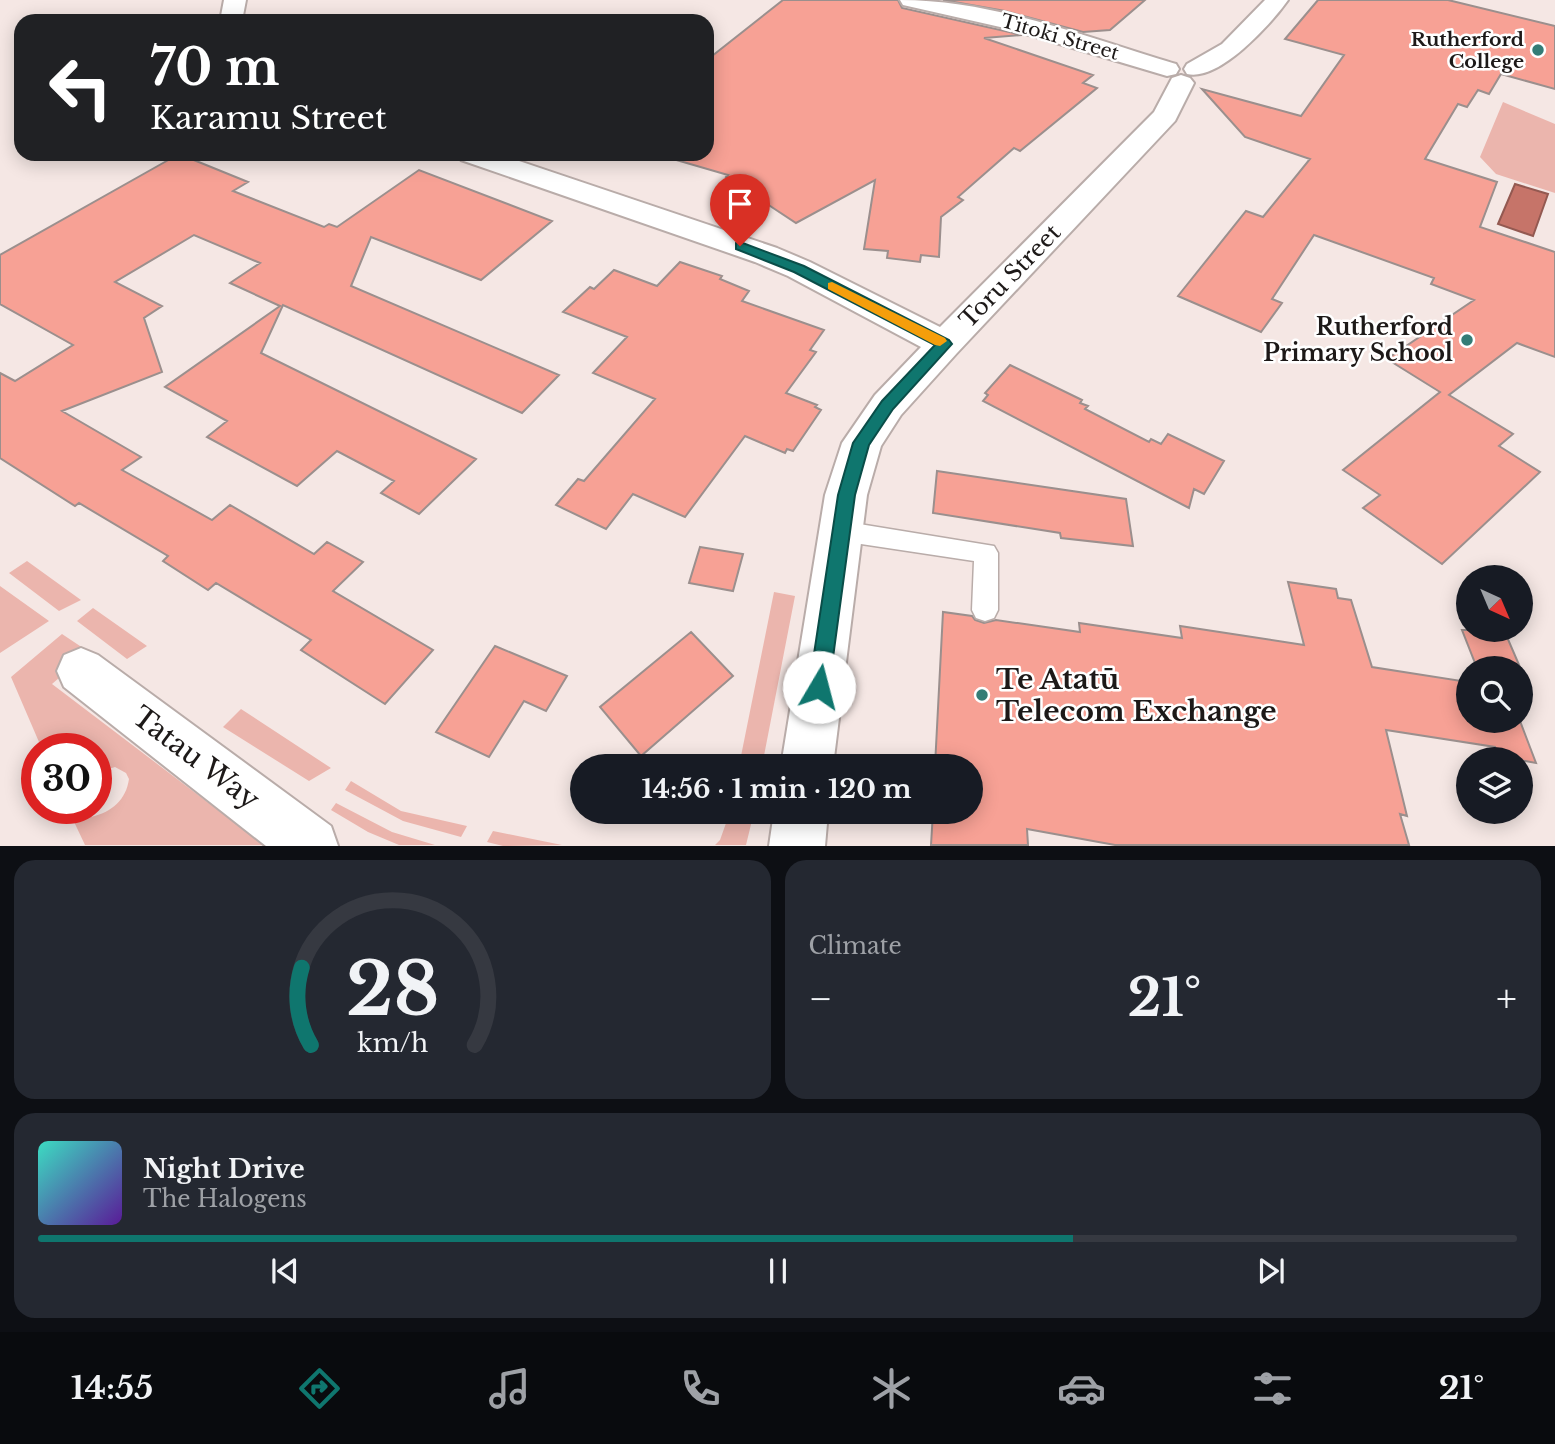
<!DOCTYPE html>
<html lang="en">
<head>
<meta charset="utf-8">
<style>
  body { margin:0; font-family:"Libre Baskerville",serif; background:#242831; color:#f1f3f6; height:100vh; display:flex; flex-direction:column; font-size:26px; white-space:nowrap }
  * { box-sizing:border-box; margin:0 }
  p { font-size:23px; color:#9ea1a6 }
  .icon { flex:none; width:38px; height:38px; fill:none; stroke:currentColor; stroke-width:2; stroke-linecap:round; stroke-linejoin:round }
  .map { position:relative; height:846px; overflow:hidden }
  .sheet { display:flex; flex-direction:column; gap:14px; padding:14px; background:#0d0f14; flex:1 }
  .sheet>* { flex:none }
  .banner { position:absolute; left:14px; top:14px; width:700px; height:147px; border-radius:21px; box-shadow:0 4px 18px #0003; background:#202124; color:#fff; overflow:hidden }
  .needle { width:46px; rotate:136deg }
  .buttons { position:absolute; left:1456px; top:565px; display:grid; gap:14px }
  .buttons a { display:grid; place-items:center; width:77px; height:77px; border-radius:50%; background:#171b24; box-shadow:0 4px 18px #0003; font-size:35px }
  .speed { position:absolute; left:21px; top:733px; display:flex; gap:14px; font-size:35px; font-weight:700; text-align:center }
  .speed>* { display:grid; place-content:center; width:91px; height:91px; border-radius:50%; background:#171b24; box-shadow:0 4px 18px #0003; line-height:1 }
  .speed .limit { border:10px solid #d22; background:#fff; color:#111 }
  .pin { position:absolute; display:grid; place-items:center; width:60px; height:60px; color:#fff; margin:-72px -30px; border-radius:50% 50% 50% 0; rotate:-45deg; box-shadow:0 0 7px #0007 }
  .pin .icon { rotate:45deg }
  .me { position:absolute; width:77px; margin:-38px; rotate:8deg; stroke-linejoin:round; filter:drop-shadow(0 0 5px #0008) }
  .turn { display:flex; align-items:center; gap:24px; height:147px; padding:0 21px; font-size:32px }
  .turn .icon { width:91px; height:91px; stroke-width:2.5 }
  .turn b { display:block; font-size:49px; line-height:60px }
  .big { font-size:52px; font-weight:800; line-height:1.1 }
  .sheet .card { flex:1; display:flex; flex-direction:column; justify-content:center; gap:10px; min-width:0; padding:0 24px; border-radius:21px; background:#242831 }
  .sheet .dial { align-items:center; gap:0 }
  .dial svg { height:182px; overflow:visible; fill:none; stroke:#363941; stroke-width:7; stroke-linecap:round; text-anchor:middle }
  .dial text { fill:#f1f3f6; stroke:none }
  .song { display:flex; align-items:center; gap:21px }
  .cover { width:84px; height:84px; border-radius:10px; background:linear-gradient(135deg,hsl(170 70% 55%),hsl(270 70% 35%)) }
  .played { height:7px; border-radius:4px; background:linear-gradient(90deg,#0f766e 70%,#363941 70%) }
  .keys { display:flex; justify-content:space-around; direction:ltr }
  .heat { display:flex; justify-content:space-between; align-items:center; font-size:38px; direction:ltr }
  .sheet .tiles { flex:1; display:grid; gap:14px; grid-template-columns:1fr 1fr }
  .card:last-child { grid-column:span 2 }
  .trip { position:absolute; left:570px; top:754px; width:413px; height:70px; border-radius:35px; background:#171b24; box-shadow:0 4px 18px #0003; font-weight:800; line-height:70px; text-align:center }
  .dock { display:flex; height:112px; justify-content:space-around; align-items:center; background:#090b0e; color:#9ea1a6 }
  .dock .icon { width:49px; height:49px }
  .dock .on { color:#0f766e }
  .dock b { font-size:32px; color:#f1f3f6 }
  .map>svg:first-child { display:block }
  .green { fill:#ebb5ad }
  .water { fill:#c67469; stroke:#935951; stroke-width:2 }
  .building { fill:#f7a195; stroke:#9b8f8d; stroke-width:2 }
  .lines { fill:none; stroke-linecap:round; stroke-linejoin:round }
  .lane-casing { stroke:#b9aca9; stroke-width:3 }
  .street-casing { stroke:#b9aca9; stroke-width:4 }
  .lane { fill:#fff; fill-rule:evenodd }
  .street { fill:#fff; fill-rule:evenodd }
  .route { fill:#0f766e; stroke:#0a4d48; stroke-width:2 }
  .slow { fill:#f59e0b }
  .poi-dot { fill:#347c76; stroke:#fff; stroke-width:2.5 }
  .labels { text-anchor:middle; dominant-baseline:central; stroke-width:5; stroke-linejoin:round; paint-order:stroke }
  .far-street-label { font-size:19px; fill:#1d1918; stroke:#fff }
  .far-poi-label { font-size:19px; font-weight:bold; fill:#1d1918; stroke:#fff; text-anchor:end }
  .street-label { font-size:23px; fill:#1d1918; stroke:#fff }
  .poi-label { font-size:23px; font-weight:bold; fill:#1d1918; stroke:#fff; text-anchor:end }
  .near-poi-label { font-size:28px; font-weight:bold; fill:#1d1918; stroke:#fff; text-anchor:start }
  .near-street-label { font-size:28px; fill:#1d1918; stroke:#fff }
</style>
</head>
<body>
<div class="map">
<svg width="1555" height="846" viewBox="0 0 1555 846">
  <rect width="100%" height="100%" fill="#f5e7e4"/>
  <path class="green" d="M1503,102L1555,124V193L1496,174L1480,157Z
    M27,561L81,600L59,611L9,573Z
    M0,586L49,621L0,653Z
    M774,592L795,596L762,766H739Z
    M93,608L147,646L127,659L77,621Z
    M62,634L89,652L52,684L264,845H85L68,809H77L79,812L91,817C112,812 126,800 129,779L126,773L115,767L96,773V749H42L11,677Z
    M241,709L331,768L309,781L223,727Z
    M351,781L401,811L467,826L461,837L403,821L345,790Z
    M336,803L392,832L435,845H399L368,832L331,810Z
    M730,812H754L746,845H715L720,840Z
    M493,831L562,845L503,846L487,842Z"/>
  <path class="water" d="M1515,184L1548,194L1533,236L1498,224Z"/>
  <path class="building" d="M783,0H898L902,8L1022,35L984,38L1093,75L1083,83L1097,88L1020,151L1014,148L958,197L963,200L941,217L939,257L921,255L920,262L887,258L888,251L864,249L875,180L796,223L726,177L728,175L666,157L669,154H707V60Z
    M943,0H1145L1110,30L1083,32L1005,11Z
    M1318,0H1448L1555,26V89L1501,74L1489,94L1478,90L1467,107L1458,104L1425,159L1497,182L1480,227L1555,252V357L1517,343L1449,395L1513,434L1499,446L1540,472L1442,564L1363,508L1380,495L1343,470L1440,392L1387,359L1474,300L1431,284L1434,278L1314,235L1272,299L1282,303L1261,332L1178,296L1246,211L1263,217L1310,159L1245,137L1202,89L1301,116L1344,55L1285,39Z
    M179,154L248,182L233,191L324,227L329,224L337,227L419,170L552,221L481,280L371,237L351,286L559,375L522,413L283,305L261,353L476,459L419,514L381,493L394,481L337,451L297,486L207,437L227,421L165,387L280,306L230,283L260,263L194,235L115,282L162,306L144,318L162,372L62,411L141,457L122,470L212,520L230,505L314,554L327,542L363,562L333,591L433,650L385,704L301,650L311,640L216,583L208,590L163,561L168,556L79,503L75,506L0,458V373L15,381L73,345L0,304V255Z
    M680,262L722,276L720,279L749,291L742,301L824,330L810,350L816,352L786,393L817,405L815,407L821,410L793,451L787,449L785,453L745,436L685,517L633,494L606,529L556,505L578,479L584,481L655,399L593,373L627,337L563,312L590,287L594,289L614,270L657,286Z
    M1010,365L1082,400L1080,403L1088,406L1085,409L1149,442L1151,439L1161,444L1168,434L1224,461L1204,494L1194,489L1189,508L983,401L988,395L985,393Z
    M937,471L1126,499L1133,546L1061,538L1060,533L933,513Z
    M700,547L743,554L733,591L689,583Z
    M1288,582L1336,589L1338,598L1351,600L1372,667L1468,682V721H1520L1536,763L1498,756L1495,747L1386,730L1407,816L1400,814L1409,845H1115L1027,829L1028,845H931L933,812H971V766H935L943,612L972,616L975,620L984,623L996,620L1080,632L1079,623L1182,638L1180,626L1304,645Z
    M1462,630H1504L1526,681H1521V668H1477Z
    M691,632L733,676L641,756L600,707Z
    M495,646L567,676L546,711L524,701L489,757L436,732Z"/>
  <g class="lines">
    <g class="lane-casing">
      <path id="lane" d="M841,521L994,546L998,553V610L994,618L985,621L976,618L972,610L974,561L841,541L833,538L829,531L833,524Z"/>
    </g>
    <g class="street-casing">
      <path id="street" d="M224,0H246L242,21H220Z
        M900,0C994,0 1086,37 1176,64L1179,69L1176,74L1167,76L1009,29L903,5Z
        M1265,0H1288C1271,24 1219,82 1187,74L1184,69L1187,64L1222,44Z
        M1181,75L1190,78L1194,83L1175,121L957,353L901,415L881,446L867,495L833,766H781L825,495L842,443L875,395L921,347L788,276L755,262L461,160L457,154H498L777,248L810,262L940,327L1154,112L1172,78Z
        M81,648L98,655L331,826L338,846H266L64,687L57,671L64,655Z
        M774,812H828L825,846H769Z"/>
    </g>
    <use href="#lane" class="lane"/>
    <use href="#street" class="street"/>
  </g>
  <path class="route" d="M740,242L804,266L949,340L952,344L893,409L869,445L855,495L829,687L826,694L819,697L812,694L809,687L838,495L853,443L882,401L935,345L794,272L736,249V243Z"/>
  <path class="slow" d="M832,282L945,338L947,341L940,346L935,345L828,289V283Z"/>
  <g class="poi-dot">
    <circle cx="1538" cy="50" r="7"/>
    <circle cx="1467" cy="340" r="7"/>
    <circle cx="982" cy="695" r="7"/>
  </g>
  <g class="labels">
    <g class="far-street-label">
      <text transform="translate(1060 37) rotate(16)">Titoki Street</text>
    </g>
    <g class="far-poi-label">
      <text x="1524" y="39">Rutherford<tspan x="1524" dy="22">College</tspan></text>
    </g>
    <g class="street-label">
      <text transform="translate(1010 276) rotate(-46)">Toru Street</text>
    </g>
    <g class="poi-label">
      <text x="1453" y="327">Rutherford<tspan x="1453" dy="26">Primary School</tspan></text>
    </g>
    <g class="near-poi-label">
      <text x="996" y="679">Te Atatū<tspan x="996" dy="32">Telecom Exchange</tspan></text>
    </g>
    <g class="near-street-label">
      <text transform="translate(196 758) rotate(37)">Tatau Way</text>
    </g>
  </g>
</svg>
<div class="buttons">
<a><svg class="needle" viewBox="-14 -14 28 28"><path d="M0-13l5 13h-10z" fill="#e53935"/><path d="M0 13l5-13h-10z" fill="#9ea1a6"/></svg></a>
<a><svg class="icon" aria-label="search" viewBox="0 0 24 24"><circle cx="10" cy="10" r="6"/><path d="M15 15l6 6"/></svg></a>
<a><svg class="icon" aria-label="layers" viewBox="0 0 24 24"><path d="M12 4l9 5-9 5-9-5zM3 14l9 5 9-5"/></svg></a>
</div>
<div class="speed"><div class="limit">30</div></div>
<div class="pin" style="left:740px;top:246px;background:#d93025"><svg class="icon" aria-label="arrive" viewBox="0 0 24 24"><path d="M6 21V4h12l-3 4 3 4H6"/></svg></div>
<svg class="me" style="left:819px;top:687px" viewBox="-20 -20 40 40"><circle r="19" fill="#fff"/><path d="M0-13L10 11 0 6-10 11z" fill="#0f766e"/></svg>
<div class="trip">14:56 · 1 min · 120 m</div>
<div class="banner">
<div class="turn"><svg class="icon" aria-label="left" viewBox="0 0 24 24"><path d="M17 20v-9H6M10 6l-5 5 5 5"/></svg><div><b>70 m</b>Karamu Street</div></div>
</div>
</div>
<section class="sheet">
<div class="tiles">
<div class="card dial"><svg viewBox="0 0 100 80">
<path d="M14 69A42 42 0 1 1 86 69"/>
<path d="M14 69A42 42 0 0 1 10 35" stroke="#0f766e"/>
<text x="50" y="56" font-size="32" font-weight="700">28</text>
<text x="50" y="72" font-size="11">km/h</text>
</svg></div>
<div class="card"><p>Climate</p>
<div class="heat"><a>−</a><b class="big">21°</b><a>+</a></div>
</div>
<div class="card">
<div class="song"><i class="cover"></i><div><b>Night Drive</b><p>The Halogens</p></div></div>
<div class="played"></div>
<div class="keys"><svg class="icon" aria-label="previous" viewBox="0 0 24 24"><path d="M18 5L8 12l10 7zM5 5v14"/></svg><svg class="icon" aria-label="pause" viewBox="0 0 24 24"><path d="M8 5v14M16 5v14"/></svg><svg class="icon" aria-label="next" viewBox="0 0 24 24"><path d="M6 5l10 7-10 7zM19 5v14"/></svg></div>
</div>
</div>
</section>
<nav class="dock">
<b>14:55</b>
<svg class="icon on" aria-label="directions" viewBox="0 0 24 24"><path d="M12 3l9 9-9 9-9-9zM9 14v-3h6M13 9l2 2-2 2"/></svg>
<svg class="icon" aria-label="music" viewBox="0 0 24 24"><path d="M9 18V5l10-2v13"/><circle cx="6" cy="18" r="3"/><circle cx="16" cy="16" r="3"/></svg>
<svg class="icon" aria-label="phone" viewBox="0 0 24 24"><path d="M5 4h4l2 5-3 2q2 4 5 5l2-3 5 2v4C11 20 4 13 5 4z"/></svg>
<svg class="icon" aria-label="climate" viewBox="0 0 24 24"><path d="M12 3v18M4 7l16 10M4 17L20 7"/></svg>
<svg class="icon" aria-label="car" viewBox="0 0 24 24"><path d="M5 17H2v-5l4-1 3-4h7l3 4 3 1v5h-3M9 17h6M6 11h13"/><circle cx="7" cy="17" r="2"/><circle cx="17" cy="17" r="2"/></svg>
<svg class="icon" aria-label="filters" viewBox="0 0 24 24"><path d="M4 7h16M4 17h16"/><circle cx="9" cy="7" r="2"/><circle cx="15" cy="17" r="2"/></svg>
<b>21°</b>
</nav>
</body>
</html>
